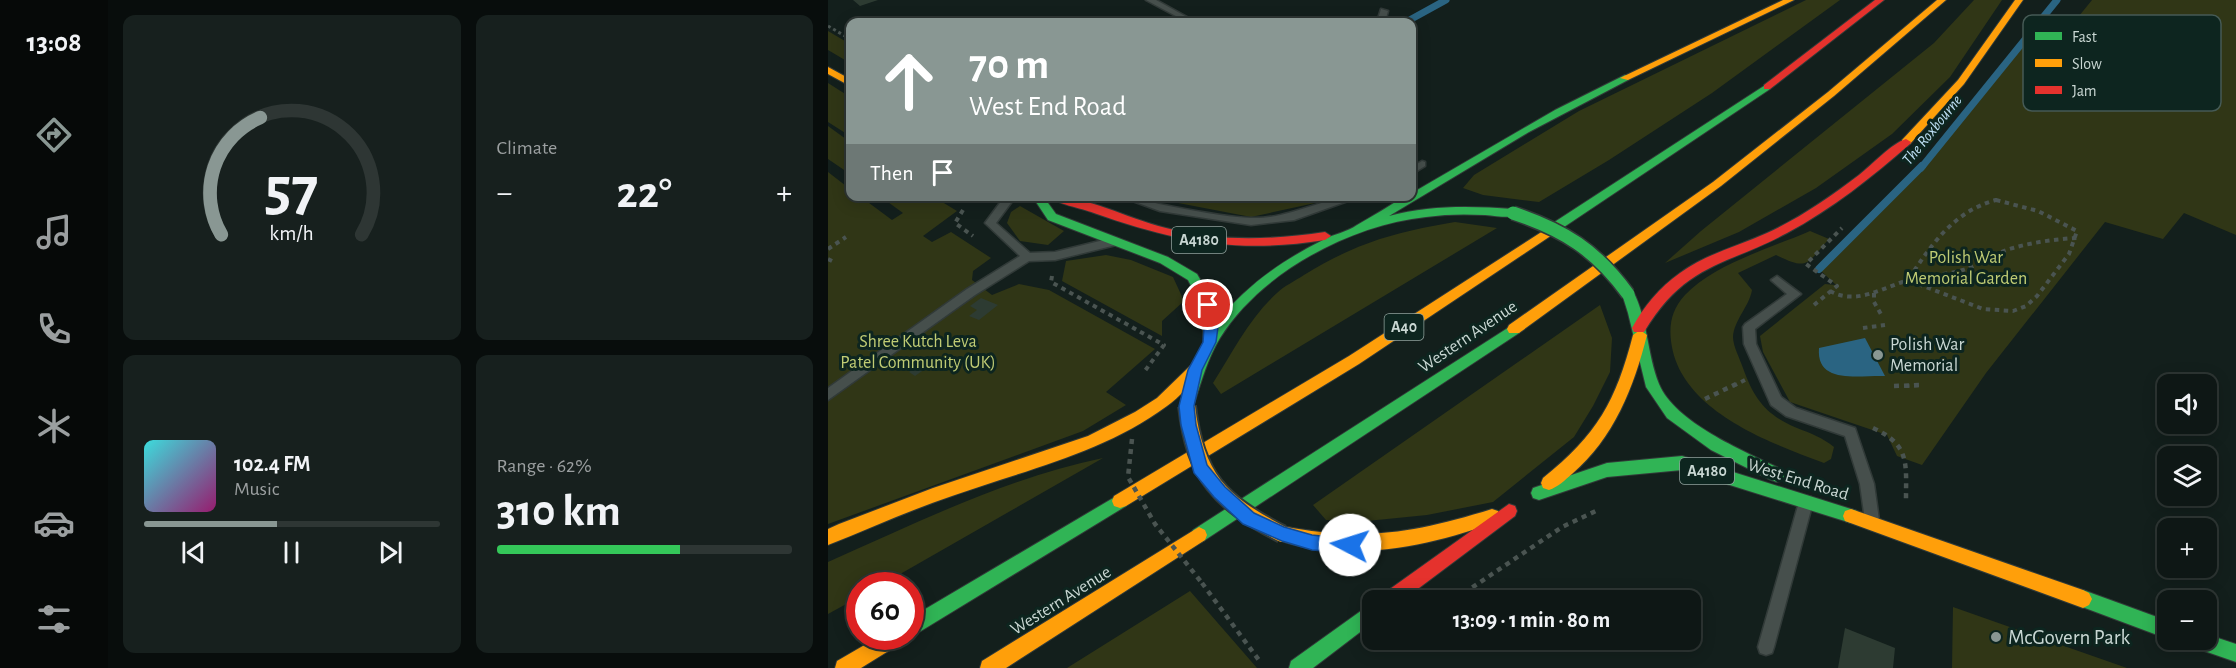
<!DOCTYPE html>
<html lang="en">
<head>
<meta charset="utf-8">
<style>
  body { margin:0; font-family:"Alegreya Sans",sans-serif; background:#17201e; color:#f1f3f6; height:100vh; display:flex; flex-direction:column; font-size:22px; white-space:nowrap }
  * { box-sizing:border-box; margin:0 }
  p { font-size:20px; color:#9b9fa0 }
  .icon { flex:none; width:33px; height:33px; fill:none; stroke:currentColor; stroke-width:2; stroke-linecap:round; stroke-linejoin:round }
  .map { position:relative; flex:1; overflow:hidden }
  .details { display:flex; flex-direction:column; gap:15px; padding:15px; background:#080d0c; width:720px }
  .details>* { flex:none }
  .guide { position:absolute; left:18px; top:18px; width:570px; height:183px; border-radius:12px; box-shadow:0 3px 15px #0003,0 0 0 2px #2e3634; background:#899793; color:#fff; overflow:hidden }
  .controls { position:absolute; left:1329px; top:374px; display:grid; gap:12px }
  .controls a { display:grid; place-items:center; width:60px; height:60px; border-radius:12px; background:#0e1715; box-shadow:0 3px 15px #0003,0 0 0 2px #2e3634; font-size:30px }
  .speed { position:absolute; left:18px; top:572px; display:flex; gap:12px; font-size:30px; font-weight:700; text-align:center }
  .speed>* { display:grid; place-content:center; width:78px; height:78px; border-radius:50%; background:#0e1715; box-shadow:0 3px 15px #0003,0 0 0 2px #2e3634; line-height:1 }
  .speed .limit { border:9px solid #d22; background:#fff; color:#111 }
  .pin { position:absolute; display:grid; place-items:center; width:51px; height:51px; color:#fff; margin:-26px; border:3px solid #fff; border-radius:50%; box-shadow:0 2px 6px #0007 }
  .me { position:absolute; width:66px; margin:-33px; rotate:275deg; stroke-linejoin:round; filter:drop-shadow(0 0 4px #0008) }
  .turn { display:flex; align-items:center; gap:21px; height:126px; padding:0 24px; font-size:27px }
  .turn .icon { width:78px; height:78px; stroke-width:2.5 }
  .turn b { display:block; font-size:42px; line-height:51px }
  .then { display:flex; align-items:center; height:57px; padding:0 24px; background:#0003; gap:12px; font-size:22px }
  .big { font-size:45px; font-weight:600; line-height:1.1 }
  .details .tile { flex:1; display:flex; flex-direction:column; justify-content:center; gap:9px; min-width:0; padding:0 21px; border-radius:12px; background:#17201e }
  .details .dial { align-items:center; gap:0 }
  .dial svg { height:156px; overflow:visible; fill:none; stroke:#2e3634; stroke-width:7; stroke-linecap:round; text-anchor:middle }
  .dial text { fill:#f1f3f6; stroke:none }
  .song { display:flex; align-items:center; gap:18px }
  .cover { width:72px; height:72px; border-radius:9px; background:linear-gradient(135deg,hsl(180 70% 55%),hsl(320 70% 35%)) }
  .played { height:6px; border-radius:3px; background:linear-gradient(90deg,#899793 45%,#2e3634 45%) }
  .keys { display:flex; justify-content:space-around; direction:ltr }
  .heat { display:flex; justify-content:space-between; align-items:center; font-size:33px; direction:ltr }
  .charge { height:9px; border-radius:4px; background:linear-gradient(90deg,#34c759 62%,#2e3634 0) }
  .details .tiles { flex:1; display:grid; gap:15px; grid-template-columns:repeat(2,1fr) }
  .trip { position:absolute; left:534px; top:590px; width:339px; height:60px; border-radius:12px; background:#0e1715; box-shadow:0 3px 15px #0003,0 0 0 2px #2e3634; font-weight:600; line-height:60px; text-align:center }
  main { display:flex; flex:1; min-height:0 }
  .menu { display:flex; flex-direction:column; width:108px; justify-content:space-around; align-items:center; background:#060908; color:#9b9fa0 }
  .menu .icon { width:42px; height:42px }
  .menu .active { color:#899793 }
  .menu b { font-size:27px; color:#f1f3f6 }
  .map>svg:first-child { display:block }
  .green { fill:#303616 }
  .water { fill:#2a6482 }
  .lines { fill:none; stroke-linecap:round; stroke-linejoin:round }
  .stream-far1 { stroke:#2a6482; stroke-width:7 }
  .stream { stroke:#2a6482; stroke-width:8 }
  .building { fill:#2d3b32 }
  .lane-casing { stroke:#313a38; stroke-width:3 }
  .fast-casing { stroke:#313a38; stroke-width:2 }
  .slow-casing { stroke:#313a38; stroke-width:2 }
  .jam-casing { stroke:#313a38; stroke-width:2 }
  .path-far2 { stroke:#4a5451; stroke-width:3; stroke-dasharray:3 3; stroke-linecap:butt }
  .path-far1 { stroke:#4a5451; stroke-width:4; stroke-dasharray:4.5 4.5; stroke-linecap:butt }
  .path { stroke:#4a5451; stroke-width:4.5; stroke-dasharray:5 5; stroke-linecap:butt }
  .lane { fill:#464f4c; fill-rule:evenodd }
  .fast { fill:#30b455; fill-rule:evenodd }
  .slow { fill:#ff9f0a; fill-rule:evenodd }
  .jam { fill:#e5322d; fill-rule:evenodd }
  .fast-bridge-casing { stroke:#313a38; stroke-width:16; stroke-linecap:butt }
  .slow-bridge-casing { stroke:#313a38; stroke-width:20; stroke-linecap:butt }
  .path-bridge { stroke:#4a5451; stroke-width:4.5; stroke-dasharray:5 5; stroke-linecap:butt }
  .fast-bridge { stroke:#30b455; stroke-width:13 }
  .slow-bridge { stroke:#ff9f0a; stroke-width:16 }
  .route { fill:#1a73e8; stroke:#114b97; stroke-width:1.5 }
  .poi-dot { fill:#899793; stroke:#0d251f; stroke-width:2 }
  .labels { text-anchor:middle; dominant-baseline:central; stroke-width:6; stroke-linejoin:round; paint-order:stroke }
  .far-water-label { font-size:16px; font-style:italic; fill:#c0e1f6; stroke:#0d251f }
  .shield { fill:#0d251f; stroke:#91a29d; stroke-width:1.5 }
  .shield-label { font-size:16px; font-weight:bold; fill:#c9d7d3 }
  .park-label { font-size:18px; fill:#c0cc74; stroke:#0d251f }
  .street-label { font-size:18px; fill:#c9d7d3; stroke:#0d251f }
  .poi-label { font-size:18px; fill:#c9d7d3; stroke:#0d251f; text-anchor:start }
  .near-poi-label { font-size:21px; fill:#c9d7d3; stroke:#0d251f; text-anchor:start }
  .key { fill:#0d251f; stroke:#455a55; stroke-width:1.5 }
  .key-label { font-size:16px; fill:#c9d7d3 }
</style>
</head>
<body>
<main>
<nav class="menu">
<b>13:08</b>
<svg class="icon active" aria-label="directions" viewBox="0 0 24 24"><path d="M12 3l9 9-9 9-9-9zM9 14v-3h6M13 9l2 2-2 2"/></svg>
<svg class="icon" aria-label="music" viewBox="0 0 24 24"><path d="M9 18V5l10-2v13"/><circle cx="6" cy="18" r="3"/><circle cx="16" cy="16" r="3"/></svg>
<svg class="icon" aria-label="phone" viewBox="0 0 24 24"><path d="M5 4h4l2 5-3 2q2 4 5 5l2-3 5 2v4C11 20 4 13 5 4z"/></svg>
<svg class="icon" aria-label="climate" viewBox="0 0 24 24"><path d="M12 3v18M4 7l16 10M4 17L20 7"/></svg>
<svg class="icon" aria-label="car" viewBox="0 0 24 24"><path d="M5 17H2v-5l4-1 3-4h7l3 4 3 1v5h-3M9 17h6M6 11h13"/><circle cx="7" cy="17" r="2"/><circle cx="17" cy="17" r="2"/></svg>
<svg class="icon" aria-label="filters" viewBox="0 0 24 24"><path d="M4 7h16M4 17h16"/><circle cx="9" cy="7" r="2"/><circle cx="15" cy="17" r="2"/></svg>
</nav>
<section class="details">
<div class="tiles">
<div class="tile dial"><svg viewBox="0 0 100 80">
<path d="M14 69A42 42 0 1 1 86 69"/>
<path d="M14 69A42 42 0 0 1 34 9" stroke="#899793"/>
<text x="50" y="56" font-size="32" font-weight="700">57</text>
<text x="50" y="72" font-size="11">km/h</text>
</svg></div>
<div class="tile"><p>Climate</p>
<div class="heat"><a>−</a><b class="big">22°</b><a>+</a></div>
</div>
<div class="tile">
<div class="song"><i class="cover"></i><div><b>102.4 FM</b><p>Music</p></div></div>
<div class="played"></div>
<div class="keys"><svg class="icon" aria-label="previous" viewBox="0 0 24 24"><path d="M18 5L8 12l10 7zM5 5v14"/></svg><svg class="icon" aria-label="pause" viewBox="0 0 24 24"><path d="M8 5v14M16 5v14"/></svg><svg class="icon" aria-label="next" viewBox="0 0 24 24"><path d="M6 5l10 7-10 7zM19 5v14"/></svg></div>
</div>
<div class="tile"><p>Range · 62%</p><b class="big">310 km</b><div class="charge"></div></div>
</div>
</section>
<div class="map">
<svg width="1408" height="668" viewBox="0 0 1408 668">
  <rect width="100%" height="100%" fill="#131f1c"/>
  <path class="green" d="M978,0H1012L884,93L781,160L711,202L655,195L635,188L646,175L751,111Z
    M1146,0H1174L1122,77L1064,134L988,188L911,232L837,263L873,231L1106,43Z
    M1264,0H1408V235L1356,213L1335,239L1277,222L1158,373L1094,465L1069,456L1059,435L962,402L935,352L932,336L997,284L1008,285L991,269L1084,179L1203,33L1234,37Z
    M0,31L22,44V63L0,50Z
    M0,83L22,97V136L0,122Z
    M0,126L22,142V174L0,159Z
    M0,172L22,189V196L33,197L64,220L75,213L53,197H106L129,211L95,236L104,242L123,232L163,258L145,271L144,280L164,295L191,284L221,290L327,349L278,392L298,405L255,431L0,524Z
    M319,197V196L515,197L423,217Z
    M192,206L236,231L220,245L192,241L179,223L183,212Z
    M627,222L669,228L393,394L385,383C404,353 422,317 449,293C456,286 467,281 476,275C528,243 567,232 627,222Z
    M982,231L1001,239C978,264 981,271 948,255L910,273L924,290C921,307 906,320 905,337C905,346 912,359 915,368C926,399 938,415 969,428C982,433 995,438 1006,447L1003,459L996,463C940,442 851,410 843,341C841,324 844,309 857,295C886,264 943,248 982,231Z
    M278,255L303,260L345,277L356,301L334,321V336L234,281L238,261Z
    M772,305L784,338L782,372L765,406L746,437L665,502L599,515L539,521L498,520L485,505Z
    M275,458L53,585H32L31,597L0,614V562C88,523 181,477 275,458Z
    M362,591L429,668H239Z
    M1125,607L1299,668H1124Z"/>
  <path class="water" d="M1037,338L1057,376C1031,375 988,385 991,348Z"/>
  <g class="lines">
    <path class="stream-far1" d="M578,22L618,0
      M1093,168L1229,0"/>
    <path class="stream" d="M991,269L1094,166"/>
  </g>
  <path class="building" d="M25,0H50L32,6Z
    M153,298L170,305L151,320L141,316L149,310L142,306Z
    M45,341L51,344L41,351L35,348Z
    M91,365L97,369L87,376L81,372Z
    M1017,628L1067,648L1065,668H1010Z"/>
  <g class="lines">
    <g class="lane-casing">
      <path id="lane" d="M318,0H328L368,22H359Z
        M553,9L560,11L557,22H549Z
        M594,161L597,162V166L584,174V167Z
        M177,196H188L168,223L202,253L227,252L284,238L289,242L288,245L227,260L201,261L147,295L0,400V388L139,289L192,256L157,223Z
        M291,196C310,196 319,202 336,205C362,210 396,217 422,218C461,220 496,196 534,196L466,220L423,225L332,211Z
        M949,276L973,294L927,329L928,344L953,397L968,408L1027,428L1046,484L1051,520L1049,525L1044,527L1039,525L1037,520L1032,484L1017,436L958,416L943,405L916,344L915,327L917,324L959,294L943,280Z
        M978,496L983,497L985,502L946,647L944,653L938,655L932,653L930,647L971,502L973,497Z"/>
    </g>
    <g class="fast-casing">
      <path id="fast" d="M797,75L800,76V80L701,132L561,216C601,205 644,206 685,209L689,210L691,213L689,216C679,218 668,216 657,215C638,214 618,214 598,217C523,225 433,272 392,338C380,358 374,379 367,401L365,405L360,407L355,405L353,401L363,366L376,343L373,305L360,280L332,263L220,220L204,196H215L228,214L340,257L369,274L387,305L389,322C418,286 453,261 495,240C506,234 519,232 529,225C545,216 561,206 577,196H584V193L727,110Z
        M939,84L942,85V89L733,229H725L723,226L725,223Z
        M800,289L805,291C820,320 819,354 831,384C847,423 918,452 955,470L957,475L955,480L949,482L943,480L883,450L839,418L818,387L800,313L794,294Z
        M686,324L693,329L691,333L377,540L371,543L365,540L363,535L365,530Z
        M854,456L1023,509L1029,511L1031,516L1029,521L1023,523L854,470L779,477L711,500L705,498L703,493L705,488L779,463Z
        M292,494L298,496L300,501L298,506L88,634L82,637L80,636H82V618Z
        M1255,590L1340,621V639L1249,605L1246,599L1249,593Z
        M544,603V623L485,668H461L463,661Z
        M1378,634L1408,644V662L1359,645L1356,639H1378Z"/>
    </g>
    <g class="slow-casing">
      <path id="slow" d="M955,0H966L800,80L792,78Z
        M1109,0H1118L1006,96L893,186L691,333H681L679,329L681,325L885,182L1000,92Z
        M1187,0H1195L1136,84L1082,144H1074V140L1130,80Z
        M0,67L22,79V86L0,74Z
        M729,222L735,226L733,229L531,364L298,506L292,508L286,506L284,501L286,496L521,356Z
        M812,330L819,335C806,387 786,438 744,474C737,480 730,487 721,490L715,488L713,483L715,478C769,435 788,401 805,335Z
        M367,364L372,366L374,370L372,374C361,385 352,397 339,406C276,453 197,470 124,496C82,510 41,529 0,545V529L11,524L105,488L260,436L307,412L329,398L362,366Z
        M664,509L670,511L672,516L670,521C604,546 516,565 448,539L446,534L448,529L454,526C534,542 587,533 664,509Z
        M1023,509L1255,590L1261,593L1264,599L1261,605L1255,608L1017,521L1015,516L1017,511Z
        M371,527L377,530L379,535L377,540L178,668H152L154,661Z
        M52,636H78L75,642L33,668H7L9,661Z"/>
    </g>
    <g class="jam-casing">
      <path id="jam" d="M1047,0H1056L942,89H936V85Z
        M1078,139L1083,142L1082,144C1044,177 1004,209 959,233C895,267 858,263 816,332H806L804,328C816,306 831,288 852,273C878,254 910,246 939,233C972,218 1002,197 1031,175C1044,165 1064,143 1078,139Z
        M219,196C261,196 297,218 338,228C390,242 444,240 497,232L503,236L497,240C409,254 349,242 266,213C253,208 228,204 219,196Z
        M681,504L687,506L689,511L687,516L575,600H552L555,594Z"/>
    </g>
    <path class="path-far2" d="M0,26L22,39"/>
    <path class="path-far1" d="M1168,200L1210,211L1249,231L1241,254L1209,296L1198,306L1185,311L1155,309L1080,280C1103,245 1126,211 1168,200Z
      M135,210L127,223L145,236
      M0,249L18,237
      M0,259L8,263
      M224,276L223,282L336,345L316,372
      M1002,291C1029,306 1055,287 1081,280C1098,275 1118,275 1135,270C1152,265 1168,252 1185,248C1206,242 1228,239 1249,238
      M1046,293V302L1054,316
      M986,305L1009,286L978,264L1014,228
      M1035,328L1057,325
      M905,386L917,380
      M1077,386L1093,385"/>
    <path class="path" d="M1066,386L1093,385
      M877,399L908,384
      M1045,428C1082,445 1078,463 1078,499
      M374,583L433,663
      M636,593L734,527L770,510
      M1348,593L1370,600
      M557,647L569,639"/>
    <use href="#lane" class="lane"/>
    <use href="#fast" class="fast"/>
    <use href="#slow" class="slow"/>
    <use href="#jam" class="jam"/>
    <g class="fast-bridge-casing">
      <path id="fast-bridge" d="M685,213C736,230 768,250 800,294"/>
    </g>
    <g class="slow-bridge-casing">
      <path id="slow-bridge" d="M359,406C367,477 392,502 454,534"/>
    </g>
    <path class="path-bridge" d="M304,439L300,477L327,524L374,583"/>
    <use href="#fast-bridge" class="fast-bridge"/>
    <use href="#slow-bridge" class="slow-bridge"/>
  </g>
  <path class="route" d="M380,300L386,305L390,327L388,342L374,370L366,406L368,425L379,465L397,487L426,513L456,527L484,535L528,540L530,545L528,551L522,553L484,550L454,541L415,524L386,497L366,473L353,425L351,406L360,370L375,342L376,327L373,305Z"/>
  <g class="poi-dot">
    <circle cx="1050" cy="355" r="6"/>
    <circle cx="1168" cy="637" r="6"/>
  </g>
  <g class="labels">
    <g class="far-water-label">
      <text transform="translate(1104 130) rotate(-51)">The Roxbourne</text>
    </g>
    <g class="shield">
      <rect x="344" y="227" width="54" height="26" rx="4.5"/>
      <rect x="556.5" y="314" width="39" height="26" rx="4.5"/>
      <rect x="852" y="458" width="54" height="26" rx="4.5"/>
    </g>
    <g class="shield-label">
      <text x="371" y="240">A4180</text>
      <text x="576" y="327">A40</text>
      <text x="879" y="471">A4180</text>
    </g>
    <g class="park-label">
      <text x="1138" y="258">Polish War<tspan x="1138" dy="21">Memorial Garden</tspan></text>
      <text x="90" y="342">Shree Kutch Leva<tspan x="90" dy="21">Patel Community (UK)</tspan></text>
    </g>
    <g class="street-label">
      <text transform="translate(640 337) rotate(-34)">Western Avenue</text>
      <text transform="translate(970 480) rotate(17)">West End Road</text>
      <text transform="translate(233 601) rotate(-32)">Western Avenue</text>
    </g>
    <g class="poi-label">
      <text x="1062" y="345">Polish War<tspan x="1062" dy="21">Memorial</tspan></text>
    </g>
    <g class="near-poi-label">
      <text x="1180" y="637">McGovern Park</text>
    </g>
  </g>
  <rect x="1195" y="15" width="198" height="96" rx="9" class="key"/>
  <rect x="1207" y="32" width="27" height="8" fill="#30b455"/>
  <rect x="1207" y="59" width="27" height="8" fill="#ff9f0a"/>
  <rect x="1207" y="86" width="27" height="8" fill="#e5322d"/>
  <g class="key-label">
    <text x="1244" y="42">Fast</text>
    <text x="1244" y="69">Slow</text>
    <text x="1244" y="96">Jam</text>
  </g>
</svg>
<div class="controls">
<a><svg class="icon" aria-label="sound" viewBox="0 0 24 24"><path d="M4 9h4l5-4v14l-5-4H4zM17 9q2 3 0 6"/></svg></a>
<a><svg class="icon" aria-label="layers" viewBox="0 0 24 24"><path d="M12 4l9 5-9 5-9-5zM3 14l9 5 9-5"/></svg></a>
<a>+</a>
<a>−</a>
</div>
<div class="speed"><div class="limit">60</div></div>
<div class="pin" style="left:380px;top:305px;background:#d93025"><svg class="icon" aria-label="arrive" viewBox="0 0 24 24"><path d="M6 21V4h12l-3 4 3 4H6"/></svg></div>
<svg class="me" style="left:522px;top:545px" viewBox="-20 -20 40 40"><circle r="19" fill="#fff"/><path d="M0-13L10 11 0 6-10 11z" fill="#1a73e8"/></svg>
<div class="trip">13:09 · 1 min · 80 m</div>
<div class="guide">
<div class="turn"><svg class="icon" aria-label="ahead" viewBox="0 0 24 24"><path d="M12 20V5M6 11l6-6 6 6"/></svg><div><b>70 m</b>West End Road</div></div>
<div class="then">Then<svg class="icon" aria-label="arrive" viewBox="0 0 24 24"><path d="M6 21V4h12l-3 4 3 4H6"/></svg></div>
</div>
</div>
</main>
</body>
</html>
